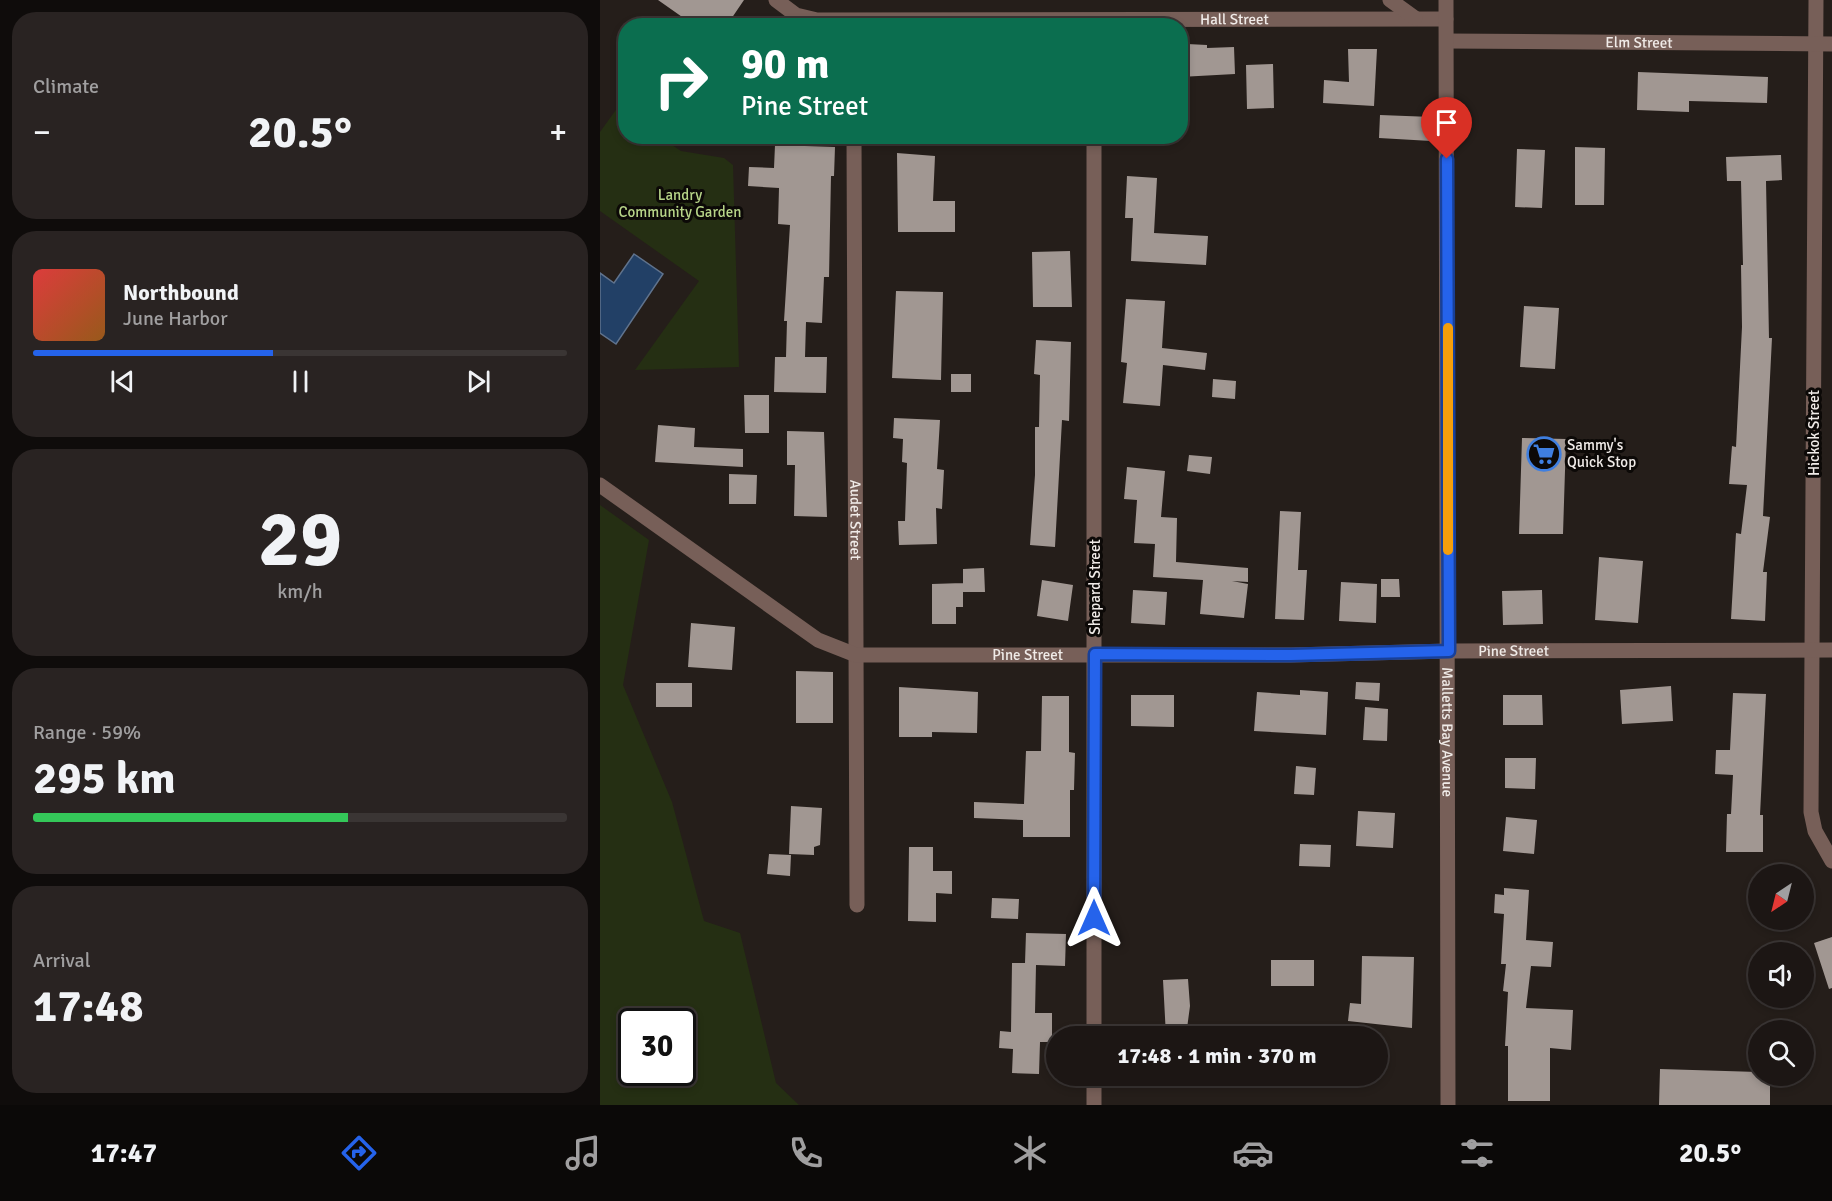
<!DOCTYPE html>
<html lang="en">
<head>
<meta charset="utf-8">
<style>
  body { margin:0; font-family:Signika,sans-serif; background:#292322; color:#f1f3f6; height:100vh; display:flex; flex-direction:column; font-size:22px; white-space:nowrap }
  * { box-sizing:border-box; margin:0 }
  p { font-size:20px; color:#a09fa0 }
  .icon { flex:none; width:33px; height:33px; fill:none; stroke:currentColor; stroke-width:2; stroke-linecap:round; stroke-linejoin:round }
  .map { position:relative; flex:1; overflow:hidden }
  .side { display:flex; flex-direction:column; gap:12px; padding:12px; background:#0f0c0b; width:600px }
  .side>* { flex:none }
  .top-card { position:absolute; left:18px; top:18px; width:570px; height:126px; border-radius:24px; box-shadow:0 3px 9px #0003,0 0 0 2px #3a3534; background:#0b6e4f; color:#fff; overflow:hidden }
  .needle { width:39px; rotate:215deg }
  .tools { position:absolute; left:1148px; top:864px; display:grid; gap:12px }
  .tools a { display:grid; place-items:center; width:66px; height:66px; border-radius:50%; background:#1c1614; box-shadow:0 3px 9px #0003,0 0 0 2px #3a3534; font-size:30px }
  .speed { position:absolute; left:18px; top:1008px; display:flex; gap:12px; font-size:30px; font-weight:700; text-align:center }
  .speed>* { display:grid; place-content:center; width:78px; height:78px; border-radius:50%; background:#1c1614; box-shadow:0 3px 9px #0003,0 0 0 2px #3a3534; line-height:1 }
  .speed .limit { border:3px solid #111; border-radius:9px; background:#fff; color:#111 }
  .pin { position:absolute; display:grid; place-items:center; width:51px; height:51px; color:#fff; margin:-62px -26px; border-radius:50% 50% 50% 0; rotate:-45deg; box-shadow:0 0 6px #0007 }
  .pin .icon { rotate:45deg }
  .me { position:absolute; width:66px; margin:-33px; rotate:0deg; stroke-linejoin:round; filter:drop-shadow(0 0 4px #0008) }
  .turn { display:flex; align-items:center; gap:21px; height:126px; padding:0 24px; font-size:27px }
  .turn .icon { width:78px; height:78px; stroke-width:2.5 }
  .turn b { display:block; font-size:42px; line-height:51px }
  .big { font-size:45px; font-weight:800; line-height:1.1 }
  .side .widget { flex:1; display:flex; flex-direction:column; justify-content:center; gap:9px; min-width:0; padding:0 21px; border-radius:24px; background:#292322 }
  .side .dial { align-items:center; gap:0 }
  .dial b { font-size:78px; line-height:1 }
  .song { display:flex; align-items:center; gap:18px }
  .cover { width:72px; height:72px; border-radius:9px; background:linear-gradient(135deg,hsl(0 70% 55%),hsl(30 70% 35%)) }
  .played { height:6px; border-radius:3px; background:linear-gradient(90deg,#2563eb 45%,#3a3534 45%) }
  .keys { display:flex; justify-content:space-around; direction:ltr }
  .heat { display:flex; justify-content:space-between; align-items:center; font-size:33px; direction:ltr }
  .charge { height:9px; border-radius:4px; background:linear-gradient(90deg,#34c759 59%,#3a3534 0) }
  .trip { position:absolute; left:446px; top:1026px; width:342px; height:60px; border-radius:30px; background:#1c1614; box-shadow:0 3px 9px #0003,0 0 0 2px #3a3534; font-weight:800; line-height:60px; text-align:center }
  .menu { display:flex; height:96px; justify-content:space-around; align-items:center; background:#0b0908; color:#a09fa0 }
  .menu .icon { width:42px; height:42px }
  .menu .on { color:#2563eb }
  .menu b { font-size:27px; color:#f1f3f6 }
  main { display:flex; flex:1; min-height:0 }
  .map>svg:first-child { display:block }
  .green { fill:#252f13; fill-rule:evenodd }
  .water { fill:#224066; stroke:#60738d; stroke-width:1.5 }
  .building { fill:#a19792 }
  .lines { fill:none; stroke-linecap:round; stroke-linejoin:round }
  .minor { stroke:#775f58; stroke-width:15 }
  .tertiary { stroke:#775f58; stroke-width:15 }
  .route-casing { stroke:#184099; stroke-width:15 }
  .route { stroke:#2563eb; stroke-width:10 }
  .slow { stroke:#f59e0b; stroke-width:10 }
  .labels { text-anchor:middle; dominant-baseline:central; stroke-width:6; stroke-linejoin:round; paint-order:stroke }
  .street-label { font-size:15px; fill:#f0ebe8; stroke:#0c0907 }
  .park-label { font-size:15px; fill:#b7d488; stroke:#0c0907 }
  .poi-label { font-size:15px; fill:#f0ebe8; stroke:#0c0907; text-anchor:start }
</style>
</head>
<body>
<main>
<section class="side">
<div class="widget"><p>Climate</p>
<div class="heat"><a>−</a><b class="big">20.5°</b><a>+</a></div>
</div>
<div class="widget">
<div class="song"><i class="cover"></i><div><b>Northbound</b><p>June Harbor</p></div></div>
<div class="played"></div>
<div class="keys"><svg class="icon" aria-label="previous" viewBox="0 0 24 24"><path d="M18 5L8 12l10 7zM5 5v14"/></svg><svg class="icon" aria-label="pause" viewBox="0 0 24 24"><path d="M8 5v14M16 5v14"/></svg><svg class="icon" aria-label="next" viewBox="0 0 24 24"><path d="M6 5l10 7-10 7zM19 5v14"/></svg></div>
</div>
<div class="widget dial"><b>29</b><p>km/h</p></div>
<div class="widget"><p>Range · 59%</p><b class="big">295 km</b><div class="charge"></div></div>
<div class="widget"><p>Arrival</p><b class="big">17:48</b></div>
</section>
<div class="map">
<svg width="1232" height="1105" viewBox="0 0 1232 1105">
  <rect width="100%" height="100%" fill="#251e1a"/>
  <path class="green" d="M18,107L25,112L26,136L60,137L81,151L124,158L133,165L139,367L35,370L99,281L0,211V132Z
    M0,505L49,540L23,685L72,802L104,921L140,933L176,1083L199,1105H0ZM32,1022H82V1072H32Z"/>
  <path class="water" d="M34,254L63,274L16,344L0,333V273L14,283Z"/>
  <path class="building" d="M58,0H144L127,25L117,18L112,26H95Z
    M587,44L607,45V48L634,47L635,74L580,77V56H585Z
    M748,49H777L774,106L723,103L724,80L749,82Z
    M673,64L674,108L647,109L646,65Z
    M1038,72L1168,77L1167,103L1089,101V112L1037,110Z
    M780,115L832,117L831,141L779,138Z
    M175,145L235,147L234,176H231L229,277H224L222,323L206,322L205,357H227L226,393L174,392L175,357H186L187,321H184L190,225L178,224L179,188L148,186L149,167L174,168Z
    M975,147L1005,148L1004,205H975Z
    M917,149L945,150L942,208L915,207Z
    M297,153L335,156L333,201H355V232H298Z
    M1181,155L1182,180L1166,181L1169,338H1172L1163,516L1170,517L1163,572H1167L1165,621L1131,619L1136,533L1141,534L1147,485L1129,484L1132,446L1136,447L1142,327L1141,265H1143L1141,181H1127L1126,157Z
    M527,176L557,178L554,233L608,236L606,265L531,261L533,218H525Z
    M470,251L472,307H433L432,252Z
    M296,291L343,292L341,380L292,378Z
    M526,299L565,301L562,348L607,353L605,370L563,365L560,406L523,403L527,363L521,362Z
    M924,306L959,308L955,369L920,367Z
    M436,340L471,342L469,421L462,420L455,547L430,545L435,475V427H439L440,375L434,374Z
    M351,374H371V392H351Z
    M613,379L636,381L635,399L612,397Z
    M144,395H169V433H145Z
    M294,418L340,420L337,469L344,470L342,509L336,508L337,544L299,545L298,521H305L307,463L302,462L303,439L293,438Z
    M58,425L95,428L94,447L143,449V467L55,462Z
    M187,431L224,432L227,517L194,516L195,465H187Z
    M922,438L966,439L963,534H919Z
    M589,455L612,457L610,474L587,471Z
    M527,467L565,471L561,517L577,518L576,562L648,568V582L632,581L648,584L644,618L600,614L603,580L553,577L555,544L534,543L537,500L524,499Z
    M129,474L157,475L156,504H129Z
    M680,511L701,512L698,570H707L704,620L675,619Z
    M999,557L1043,561L1038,623L995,620Z
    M384,568L385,592H363V569Z
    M781,579H799L800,597H781Z
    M442,580L473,585L468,621L437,616Z
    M741,582L777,584L776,623L739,621Z
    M363,583V607H356V624H332V584Z
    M533,590L567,592L565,625L531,623Z
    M942,590L943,624L903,625L902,591Z
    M91,623L135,627L132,670L88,667Z
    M196,671L233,672V723H196Z
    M756,682L780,683L779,701L755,699Z
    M56,683H92V707H56Z
    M1071,686L1073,721L1022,724L1020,690Z
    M299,687L378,692L377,733L332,732V737H299Z
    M700,690L728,692L726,735L654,731L657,692L700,695Z
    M1133,693L1166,694L1160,815H1163V852H1126L1127,814H1131L1133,775L1115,774L1116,750H1130Z
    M531,695H574V727L531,726Z
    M903,695H942L943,725H903Z
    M442,696H469V752L475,753L474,790H470V837H423V820L374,818V802L424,804L426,751H441Z
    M765,707L788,709L787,741L763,740Z
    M905,758H936L935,789L905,788Z
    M696,766L716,768L714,795L694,794Z
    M191,806L222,808L220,845L214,847V855L189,854Z
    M758,811L795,813L793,848L756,846Z
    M906,817L937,820L934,854L903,851Z
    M700,844L731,845L730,867L699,866Z
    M309,847H333V871H352V894L336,893V922L308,921Z
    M169,854L191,855L190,876L167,874Z
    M904,888L929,890L926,940L953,942L951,967L931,966L926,1008L973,1010L971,1050L950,1048V1101H908V1046H905L908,992L903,991L906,964H901L904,914L894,913L895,894L904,895Z
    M392,898L419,899L418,919L391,918Z
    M426,933L466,934L465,966L436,965L435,1013H452V1042H440L439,1074L412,1073L413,1049L399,1048L400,1031L411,1032L412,963H425Z
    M1232,937V988L1229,989L1214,943Z
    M762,956L814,957L812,1028L748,1021L750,1003L761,1004Z
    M671,960H714V986H671Z
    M588,979L590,1006L586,1036H566L563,980Z
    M1060,1069L1158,1072V1076H1170V1105H1059Z"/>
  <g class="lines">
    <g class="minor">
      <path id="s1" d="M176,0L196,15L217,20L846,19"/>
      <path d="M790,0L815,18"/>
      <path d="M1216,0L1211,812L1215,831L1232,861"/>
      <path id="s2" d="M847,41L1232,44"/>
      <path id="s3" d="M254,136L257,905"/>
      <path d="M494,136V1036"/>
      <path id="s4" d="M0,485L218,640L256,655H691L849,651L1232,650"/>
      <path d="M494,1105V1076"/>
    </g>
    <path class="tertiary" id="s5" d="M846,0L848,1105"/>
  </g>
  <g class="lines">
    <g class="route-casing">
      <path id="route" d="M494,918L495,654L691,655L849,651L847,159"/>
    </g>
    <use href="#route" class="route"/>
    <path class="slow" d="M848,328V550"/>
  </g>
  <defs>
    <g id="supermarket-ring" transform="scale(1.725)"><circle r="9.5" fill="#0c0907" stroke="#3f7fe0" stroke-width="1.5"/><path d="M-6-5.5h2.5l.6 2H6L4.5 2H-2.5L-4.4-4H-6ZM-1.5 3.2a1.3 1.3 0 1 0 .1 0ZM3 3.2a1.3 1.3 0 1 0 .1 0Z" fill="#3f7fe0"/></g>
  </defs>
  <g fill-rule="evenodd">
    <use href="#supermarket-ring" x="944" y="454"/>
  </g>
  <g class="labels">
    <g class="street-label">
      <text stroke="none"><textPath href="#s1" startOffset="464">Hall Street</textPath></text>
      <text stroke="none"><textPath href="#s2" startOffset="192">Elm Street</textPath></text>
      <text transform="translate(1214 433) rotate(-90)">Hickok Street</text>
      <text stroke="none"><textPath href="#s3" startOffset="384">Audet Street</textPath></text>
      <text transform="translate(495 587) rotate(-90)">Shepard Street</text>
      <text stroke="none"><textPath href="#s4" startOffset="966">Pine Street</textPath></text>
      <text stroke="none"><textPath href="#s4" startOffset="480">Pine Street</textPath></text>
      <text stroke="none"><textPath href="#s5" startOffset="732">Malletts Bay Avenue</textPath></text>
    </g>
    <g class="park-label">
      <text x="80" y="195">Landry<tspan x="80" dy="17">Community Garden</tspan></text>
    </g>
    <g class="poi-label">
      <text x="967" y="445">Sammy's<tspan x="967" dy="17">Quick Stop</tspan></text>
    </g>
  </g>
</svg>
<div class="tools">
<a><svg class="needle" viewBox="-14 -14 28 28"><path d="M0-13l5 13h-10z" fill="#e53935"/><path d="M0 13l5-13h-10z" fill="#a09fa0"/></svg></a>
<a><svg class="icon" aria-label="sound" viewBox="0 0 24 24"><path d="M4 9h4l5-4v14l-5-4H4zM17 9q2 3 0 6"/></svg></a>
<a><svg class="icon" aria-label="search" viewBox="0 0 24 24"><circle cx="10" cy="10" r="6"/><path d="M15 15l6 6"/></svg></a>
</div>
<div class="speed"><div class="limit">30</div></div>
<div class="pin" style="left:847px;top:159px;background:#d93025"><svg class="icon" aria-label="arrive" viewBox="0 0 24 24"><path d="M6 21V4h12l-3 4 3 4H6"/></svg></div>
<svg class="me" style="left:494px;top:918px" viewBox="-20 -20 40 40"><path d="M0-17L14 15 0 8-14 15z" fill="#2563eb" stroke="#fff" stroke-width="4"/></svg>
<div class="trip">17:48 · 1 min · 370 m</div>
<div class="top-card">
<div class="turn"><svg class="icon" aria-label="right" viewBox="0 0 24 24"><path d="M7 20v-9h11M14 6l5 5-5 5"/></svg><div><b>90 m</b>Pine Street</div></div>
</div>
</div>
</main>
<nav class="menu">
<b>17:47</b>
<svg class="icon on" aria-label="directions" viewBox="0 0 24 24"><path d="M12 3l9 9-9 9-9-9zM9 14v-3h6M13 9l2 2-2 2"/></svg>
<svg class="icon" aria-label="music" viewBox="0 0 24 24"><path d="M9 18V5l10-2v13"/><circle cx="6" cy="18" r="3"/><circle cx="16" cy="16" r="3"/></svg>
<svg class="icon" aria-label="phone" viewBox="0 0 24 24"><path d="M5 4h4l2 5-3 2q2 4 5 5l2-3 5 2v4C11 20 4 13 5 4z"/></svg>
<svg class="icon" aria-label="climate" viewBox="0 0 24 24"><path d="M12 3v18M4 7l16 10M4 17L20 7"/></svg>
<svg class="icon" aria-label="car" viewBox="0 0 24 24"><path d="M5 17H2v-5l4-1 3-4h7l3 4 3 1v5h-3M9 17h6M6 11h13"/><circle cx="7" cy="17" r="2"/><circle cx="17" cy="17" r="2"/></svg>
<svg class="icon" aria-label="filters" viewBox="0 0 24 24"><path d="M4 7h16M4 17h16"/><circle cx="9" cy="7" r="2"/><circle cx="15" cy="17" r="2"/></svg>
<b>20.5°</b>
</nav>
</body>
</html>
